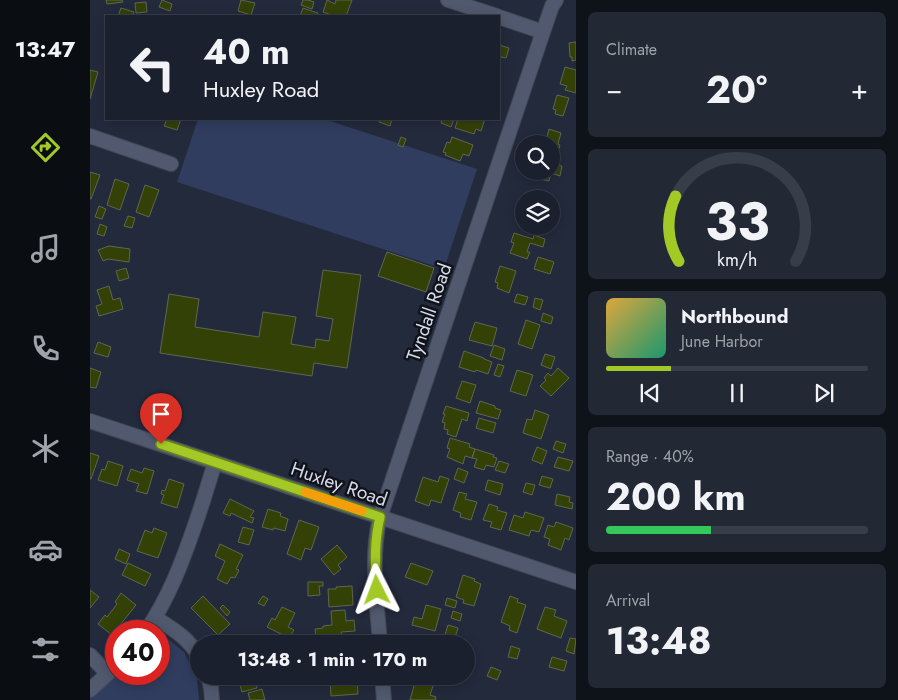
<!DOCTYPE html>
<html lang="en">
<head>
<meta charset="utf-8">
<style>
  body { margin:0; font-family:Jost,sans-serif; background:#232835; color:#f1f3f6; height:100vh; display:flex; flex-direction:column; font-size:19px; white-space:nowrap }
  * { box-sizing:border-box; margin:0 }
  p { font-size:16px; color:#9fa3aa }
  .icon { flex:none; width:28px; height:28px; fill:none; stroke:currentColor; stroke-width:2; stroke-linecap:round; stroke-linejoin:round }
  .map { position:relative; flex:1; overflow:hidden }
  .side { display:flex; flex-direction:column; gap:12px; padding:12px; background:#0e1219; width:322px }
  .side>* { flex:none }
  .banner { position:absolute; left:15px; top:15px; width:395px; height:105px; border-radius:0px; box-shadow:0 2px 12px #0003,0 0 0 1px #383e49; background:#1a202d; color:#f1f3f6; overflow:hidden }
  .fabs { position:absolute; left:425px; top:135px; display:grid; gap:10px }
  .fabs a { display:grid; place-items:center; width:45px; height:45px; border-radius:50%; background:#1a202d; box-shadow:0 2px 12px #0003,0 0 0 1px #383e49; font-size:25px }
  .speed { position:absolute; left:15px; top:620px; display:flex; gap:10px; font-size:25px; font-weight:700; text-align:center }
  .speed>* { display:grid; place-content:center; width:65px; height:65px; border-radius:50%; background:#1a202d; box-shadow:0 2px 12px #0003,0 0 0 1px #383e49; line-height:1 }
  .speed .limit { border:8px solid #d22; background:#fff; color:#111 }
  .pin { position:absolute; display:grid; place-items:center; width:42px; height:42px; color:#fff; margin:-51px -21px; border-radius:50% 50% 50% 0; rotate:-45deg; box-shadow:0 0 5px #0007 }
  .pin .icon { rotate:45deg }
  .me { position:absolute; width:55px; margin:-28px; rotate:357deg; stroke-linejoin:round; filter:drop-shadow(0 0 4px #0008) }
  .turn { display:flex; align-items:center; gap:18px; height:105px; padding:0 15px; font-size:22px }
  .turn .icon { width:65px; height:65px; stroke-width:2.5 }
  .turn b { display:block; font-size:35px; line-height:42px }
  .big { font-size:38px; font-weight:700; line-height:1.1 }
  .side .widget { flex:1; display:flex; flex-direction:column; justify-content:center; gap:8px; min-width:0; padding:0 18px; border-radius:8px; background:#232835 }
  .side .dial { align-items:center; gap:0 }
  .dial svg { height:130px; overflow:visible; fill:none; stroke:#383e49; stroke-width:7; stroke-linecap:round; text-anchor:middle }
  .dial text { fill:#f1f3f6; stroke:none }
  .song { display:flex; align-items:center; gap:15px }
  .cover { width:60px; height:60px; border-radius:8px; background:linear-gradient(135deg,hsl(40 70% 55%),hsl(160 70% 35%)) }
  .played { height:5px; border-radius:2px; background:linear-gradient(90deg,#a3c927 25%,#383e49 25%) }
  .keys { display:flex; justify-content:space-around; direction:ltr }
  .heat { display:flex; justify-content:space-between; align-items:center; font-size:28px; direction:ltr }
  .charge { height:8px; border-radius:4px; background:linear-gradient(90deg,#34c759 40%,#383e49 0) }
  .trip { position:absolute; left:100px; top:635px; width:285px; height:50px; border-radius:25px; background:#1a202d; box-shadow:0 2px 12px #0003,0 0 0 1px #383e49; font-weight:700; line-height:50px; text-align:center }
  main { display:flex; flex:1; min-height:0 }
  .menu { display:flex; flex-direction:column; width:90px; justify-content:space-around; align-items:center; background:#0a0d12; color:#9fa3aa }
  .menu .icon { width:35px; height:35px }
  .menu .on { color:#a3c927 }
  .menu b { font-size:22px; color:#f1f3f6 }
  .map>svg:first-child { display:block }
  .green { fill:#313d5f }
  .building { fill:#334107; stroke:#5f6650 }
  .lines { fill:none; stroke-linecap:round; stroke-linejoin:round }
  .minor-casing { stroke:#414756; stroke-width:16 }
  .tertiary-casing { stroke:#414756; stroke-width:16 }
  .minor { stroke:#51596e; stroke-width:14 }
  .tertiary { stroke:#51596e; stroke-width:14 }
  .route-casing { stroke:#6a8319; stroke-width:12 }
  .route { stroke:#a3c927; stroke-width:9 }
  .slow { stroke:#f59e0b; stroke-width:9 }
  .labels { text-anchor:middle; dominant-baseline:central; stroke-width:5; stroke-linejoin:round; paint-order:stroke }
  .street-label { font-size:19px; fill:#d7dce8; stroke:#10131b }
</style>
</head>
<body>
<main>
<nav class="menu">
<b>13:47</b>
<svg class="icon on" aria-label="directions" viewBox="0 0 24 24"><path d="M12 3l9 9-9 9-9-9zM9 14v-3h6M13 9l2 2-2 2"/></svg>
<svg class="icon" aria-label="music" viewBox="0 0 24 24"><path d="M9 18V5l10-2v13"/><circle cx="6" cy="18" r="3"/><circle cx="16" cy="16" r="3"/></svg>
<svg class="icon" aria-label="phone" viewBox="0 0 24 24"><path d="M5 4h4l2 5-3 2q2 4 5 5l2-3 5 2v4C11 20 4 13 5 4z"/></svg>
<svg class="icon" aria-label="climate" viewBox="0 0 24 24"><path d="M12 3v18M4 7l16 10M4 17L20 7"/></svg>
<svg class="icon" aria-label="car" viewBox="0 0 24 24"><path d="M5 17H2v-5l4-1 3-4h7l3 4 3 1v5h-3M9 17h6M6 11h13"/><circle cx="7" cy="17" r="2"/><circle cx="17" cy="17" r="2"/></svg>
<svg class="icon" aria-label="filters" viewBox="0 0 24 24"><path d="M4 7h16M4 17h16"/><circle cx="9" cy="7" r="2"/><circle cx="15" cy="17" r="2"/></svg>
</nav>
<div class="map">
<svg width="486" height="700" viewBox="0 0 486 700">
  <rect width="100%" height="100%" fill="#232a3c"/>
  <path class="green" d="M108,119H234L387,169L354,269L87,182Z
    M69,632L94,652L107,679L109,700H0V691L26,674H69Z"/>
  <path class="building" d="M16,0H32L33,2L17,4Z
    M72,0L82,4L80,11L69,7Z
    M151,0L165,3L161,15L148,11Z
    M213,0H218L224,2L222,9L211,5Z
    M237,0L245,4L246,0H262L256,16H241V15L233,12Z
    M56,2L57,12L46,13L45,3Z
    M31,8L44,12L42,16H28Z
    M213,8L228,13L227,16H210Z
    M486,42V60L482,61V57H480L479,43Z
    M409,45L419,48L416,58L411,57L409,64Z
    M475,67L486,70V93L475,90L477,86L470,84Z
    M0,70L8,72L0,99Z
    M467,95L479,98L473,116L465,114L466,110L463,109Z
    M77,119H91L87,130L74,126Z
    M290,119H302L300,126L289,122Z
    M352,119H364L361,127L351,123Z
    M368,119H395L391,131L386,129L384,134L365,128Z
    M459,129L471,133L468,144L470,145L467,155L461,153V144H451L454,136L457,137Z
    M311,137L316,139L313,147L308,145Z
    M362,137L383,145L379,156L373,154L370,161L355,155L356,153L353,152L357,142L360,143Z
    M461,163L472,166L470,176L461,173L459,181L442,177L443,171H461Z
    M0,172L10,175L1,199H0Z
    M25,179L39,184L30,210L17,205Z
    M55,185L69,190L59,217L46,212Z
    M437,194L449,198V197L455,199H436Z
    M434,204V221L426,219L431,207H433Z
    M9,206L16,209L12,219L5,217Z
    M38,216L45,218L42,228L34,226Z
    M10,224L17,227L14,236L7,234Z
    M424,233L443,239L444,235L455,239L453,247L440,243L437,252H440L437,259L420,253L424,243L421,242Z
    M19,246L40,249L39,262L18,259L13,261L8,250Z
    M297,252L344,268L336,292L288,276Z
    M448,257L464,262L460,274L444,269Z
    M410,266L426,271L419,293L407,288L408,283L405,282Z
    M36,268L39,278L29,281L26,271Z
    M233,270L271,275L257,368L224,363L222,376L70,353L79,294L109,299L105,327L169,337L173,312L206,317L201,344L225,348L226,339L239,341L243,319L226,316Z
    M19,286L23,300L30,298L33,309L9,316L6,306L12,304L7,290Z
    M427,294L438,297L435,305L424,302Z
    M445,298L453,300L450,310L443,307Z
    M453,313L463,317L461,324L451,321Z
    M436,320L450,325L442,349L428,344Z
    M385,322L407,328L402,346L379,340Z
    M8,342L21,347L18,357L4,353Z
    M404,345L415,349L412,360L400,356Z
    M374,351L394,358V359L402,362L398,374L386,370L385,372L369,367Z
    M455,354L465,357L461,369L451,365Z
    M408,364L414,366L410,377L404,375Z
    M0,368L11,372L6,388L0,387Z
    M468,368L479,378L461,396L450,386L456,380L454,378L458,373L461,376Z
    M427,370L443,375L436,396L420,391Z
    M372,381L386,385L380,403L366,398Z
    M390,401L405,406V408L411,410L408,419L386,413Z
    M356,406L379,413L377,421L372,419L366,437L357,434L358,430L354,429L355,423L352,422L355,414H353Z
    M445,410L459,415L451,439L433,433L437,419L442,420Z
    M389,418L406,423L403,433L386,428Z
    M360,438L380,444L379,447L385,449L382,458L375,456L373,464L357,457L360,449L357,448Z
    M466,441L476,444L473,453L463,449Z
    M447,447L457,451L452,464L442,460Z
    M385,449L404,455L403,457L407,458L404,467L396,465L394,470L384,467L387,459L382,458Z
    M0,453L9,456L1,479H0Z
    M468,457L483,461L479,471L464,467Z
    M18,461L33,466L27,486L8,480L12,469L15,470Z
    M409,461L419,464L415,473L405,470Z
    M54,468L64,471L57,494L46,491L49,484L37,480L41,469L52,473Z
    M368,468L378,472L374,483L364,479Z
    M350,476L359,479L351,503L341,500L339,506L325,501L333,477L348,482Z
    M452,476L463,479L460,488L449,485Z
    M79,479L94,484L87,508L71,503L74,495L71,494L72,490L75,491Z
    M398,480L413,484L410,495L395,490Z
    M436,483L445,485L442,495L433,492Z
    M369,492L377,494L375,499L387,502L381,520L370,517L371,513L363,510Z
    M467,494L480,497L479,502L483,503L482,509L465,505Z
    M140,499L164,511L160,517L164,518L162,523L141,513L140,516L133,513Z
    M399,504L408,507L407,510L417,513L411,530L400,527L402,522L393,520Z
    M178,509L191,513L190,516L198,519L195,531L184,528L183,530L172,527Z
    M435,512L454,518L449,532L441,530L439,536L419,530L424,515L433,518Z
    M209,520L229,527L221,550L215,548L211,560L197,554Z
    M466,522L483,528L479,540L475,538L471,550L458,545L460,539L454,537L458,525L464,527Z
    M153,527L164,530L159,545L148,542Z
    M64,528L77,533L68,558L47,551L55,530L62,533Z
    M130,544L153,555L146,569L149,570L145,578L141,577L137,584L127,579L135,561L125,556Z
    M247,545L257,557L248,565L251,569L244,575L231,559Z
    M29,549L40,554L36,564L25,559Z
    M38,563L61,574L55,586L32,575Z
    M321,563L343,571L337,585L315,577Z
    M373,575L385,579L384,581L391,584L384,606L373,603L374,600L366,597Z
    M218,582H233V586H229L230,595L218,596Z
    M262,586L263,605L239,607L238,589H246V587Z
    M0,590L9,597L0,608Z
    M31,593L46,605L22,635L8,624L15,615L17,617L27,604L25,602Z
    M113,596L140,624L128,635L101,608Z
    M173,596L178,599L174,606L168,603Z
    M420,596L428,599L427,602L436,605L427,633L419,630L420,626L411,622Z
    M357,598L367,601L365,608L355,605Z
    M133,605L140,612L137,616L130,608Z
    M336,605L351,609L345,631L322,625L324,617L332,619Z
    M192,607L205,613L198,627L204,630L199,638L177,627L182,618L185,620Z
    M455,607L466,610L464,616L477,621L471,638L447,629Z
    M255,610L256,621L264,620L265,631L251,632L252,636L226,638L225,629L233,628V626L242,625L241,611Z
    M363,611L372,614L370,621L361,618Z
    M358,625L368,628L363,644L353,641Z
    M146,637L149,640L152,638L155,640L151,644H138Z
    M480,638L486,639L484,654L476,651Z
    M421,646L430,649L427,659L418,657Z
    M462,657L477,661L474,671L459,667Z
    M401,667L411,671L407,680L397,676Z
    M149,676H161L162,678L151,682Z
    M220,676H232V683L221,684Z
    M320,676L344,683L340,695L346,697L345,700H320L324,686L318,684Z
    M267,677L268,694L241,696L240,679Z
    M165,681L167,688L152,692L150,685Z
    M172,689L175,700H160L158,693Z"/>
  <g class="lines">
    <g class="minor-casing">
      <path id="minor" d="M358,0L407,16
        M409,17L453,32
        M0,136L81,164
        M0,421L486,582
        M66,618C84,630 97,637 109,656
        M56,631C79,598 93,560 106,522C113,502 119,482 125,462
        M0,655L18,674
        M118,676L121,688L122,700
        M0,690L26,666"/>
    </g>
    <g class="tertiary-casing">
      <path id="tertiary" d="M290,644C287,602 280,558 290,517L453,32L462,6L466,0
        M292,676L294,700"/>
    </g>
    <use href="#minor" class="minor"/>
    <use href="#tertiary" class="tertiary"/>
  </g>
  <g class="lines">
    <g class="route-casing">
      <path id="route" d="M71,444L290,517C284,542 285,565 287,590"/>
    </g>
    <use href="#route" class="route"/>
    <path class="slow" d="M215,492L272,511"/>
  </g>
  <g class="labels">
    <g class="street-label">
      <text transform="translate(339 312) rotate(-71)">Tyndall Road</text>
      <text transform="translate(249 484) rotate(19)">Huxley Road</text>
    </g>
  </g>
</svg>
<div class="fabs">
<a><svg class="icon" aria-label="search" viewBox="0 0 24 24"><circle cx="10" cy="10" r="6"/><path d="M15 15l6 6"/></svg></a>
<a><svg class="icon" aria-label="layers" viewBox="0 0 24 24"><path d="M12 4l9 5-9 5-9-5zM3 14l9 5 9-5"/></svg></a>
</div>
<div class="speed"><div class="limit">40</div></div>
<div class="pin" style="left:71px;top:444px;background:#d93025"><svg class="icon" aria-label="arrive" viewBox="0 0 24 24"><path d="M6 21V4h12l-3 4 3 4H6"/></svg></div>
<svg class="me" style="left:287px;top:590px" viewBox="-20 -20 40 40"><path d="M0-17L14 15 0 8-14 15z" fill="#a3c927" stroke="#fff" stroke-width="4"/></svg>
<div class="trip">13:48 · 1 min · 170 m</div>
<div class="banner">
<div class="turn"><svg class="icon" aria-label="left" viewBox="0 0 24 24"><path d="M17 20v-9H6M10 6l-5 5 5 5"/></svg><div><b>40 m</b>Huxley Road</div></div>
</div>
</div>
<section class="side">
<div class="widget"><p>Climate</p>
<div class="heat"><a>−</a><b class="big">20°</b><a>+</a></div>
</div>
<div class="widget dial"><svg viewBox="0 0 100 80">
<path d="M14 69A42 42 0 1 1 86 69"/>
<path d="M14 69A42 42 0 0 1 12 29" stroke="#a3c927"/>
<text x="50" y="56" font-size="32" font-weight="700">33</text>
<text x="50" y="72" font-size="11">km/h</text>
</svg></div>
<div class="widget">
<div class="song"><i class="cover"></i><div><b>Northbound</b><p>June Harbor</p></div></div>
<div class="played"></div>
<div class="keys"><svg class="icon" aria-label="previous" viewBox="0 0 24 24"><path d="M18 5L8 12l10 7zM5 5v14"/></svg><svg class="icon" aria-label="pause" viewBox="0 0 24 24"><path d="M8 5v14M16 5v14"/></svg><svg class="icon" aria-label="next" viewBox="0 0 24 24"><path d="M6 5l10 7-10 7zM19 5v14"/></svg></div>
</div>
<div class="widget"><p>Range · 40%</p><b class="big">200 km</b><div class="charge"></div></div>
<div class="widget"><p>Arrival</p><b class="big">13:48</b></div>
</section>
</main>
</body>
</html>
